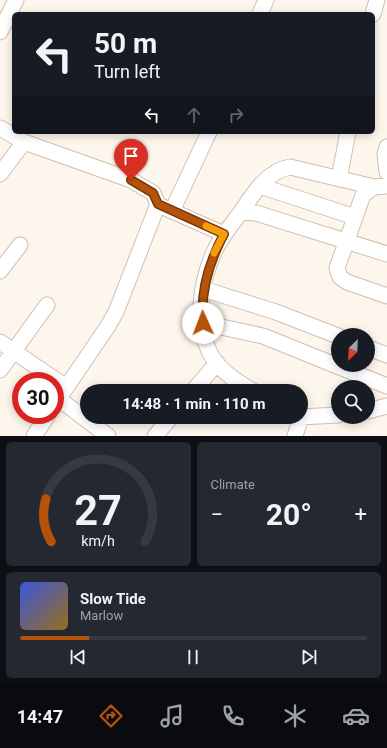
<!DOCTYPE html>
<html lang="en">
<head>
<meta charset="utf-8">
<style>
  body { margin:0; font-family:Roboto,sans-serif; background:#242831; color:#f1f3f6; height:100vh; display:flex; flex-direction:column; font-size:15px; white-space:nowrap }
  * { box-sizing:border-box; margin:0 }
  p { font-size:13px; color:#9ea1a6 }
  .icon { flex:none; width:22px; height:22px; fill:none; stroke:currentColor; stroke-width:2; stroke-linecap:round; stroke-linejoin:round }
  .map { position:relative; height:436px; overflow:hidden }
  .side { display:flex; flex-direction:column; gap:6px; padding:6px; background:#0d0f14; flex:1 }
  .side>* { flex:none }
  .banner { position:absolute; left:12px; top:12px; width:363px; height:122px; border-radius:6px; box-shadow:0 2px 10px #0003; background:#171b24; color:#f1f3f6; overflow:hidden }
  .needle { width:26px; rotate:204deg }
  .fabs { position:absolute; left:331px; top:328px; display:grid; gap:8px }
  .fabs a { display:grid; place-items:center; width:44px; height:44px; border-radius:50%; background:#171b24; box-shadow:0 2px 10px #0003; font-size:20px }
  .speed { position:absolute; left:12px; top:372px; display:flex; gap:8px; font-size:20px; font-weight:700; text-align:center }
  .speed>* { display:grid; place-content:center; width:52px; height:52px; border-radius:50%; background:#171b24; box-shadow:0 2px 10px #0003; line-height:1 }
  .speed .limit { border:6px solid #d22; background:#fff; color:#111 }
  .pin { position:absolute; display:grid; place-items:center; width:34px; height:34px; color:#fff; margin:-41px -17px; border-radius:50% 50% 50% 0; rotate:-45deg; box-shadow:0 0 4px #0007 }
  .pin .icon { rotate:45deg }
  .me { position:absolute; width:44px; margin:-22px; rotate:358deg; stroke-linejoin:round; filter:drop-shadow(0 0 3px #0008) }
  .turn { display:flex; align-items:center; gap:14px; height:84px; padding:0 16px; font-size:18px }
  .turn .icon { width:52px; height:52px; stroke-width:2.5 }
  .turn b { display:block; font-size:28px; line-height:34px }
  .lanes { display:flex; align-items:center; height:38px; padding:0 16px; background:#0003; justify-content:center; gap:20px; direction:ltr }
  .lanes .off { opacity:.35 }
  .big { font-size:30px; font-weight:700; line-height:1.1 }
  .side .tile { flex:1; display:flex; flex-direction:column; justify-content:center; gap:6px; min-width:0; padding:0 14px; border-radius:6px; background:#242831 }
  .side .dial { align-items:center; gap:0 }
  .dial svg { height:104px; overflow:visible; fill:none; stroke:#363941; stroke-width:7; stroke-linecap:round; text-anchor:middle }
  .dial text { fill:#f1f3f6; stroke:none }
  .song { display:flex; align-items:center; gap:12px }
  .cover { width:48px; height:48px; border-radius:6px; background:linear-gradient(135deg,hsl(230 70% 55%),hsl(40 70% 35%)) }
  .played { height:4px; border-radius:2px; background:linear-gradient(90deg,#b45309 20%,#363941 20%) }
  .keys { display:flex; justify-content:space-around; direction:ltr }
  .heat { display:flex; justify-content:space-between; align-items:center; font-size:22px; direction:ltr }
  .side .tiles { flex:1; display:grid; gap:6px; grid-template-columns:1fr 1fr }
  .tile:last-child { grid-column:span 2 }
  .trip { position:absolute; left:80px; top:384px; width:228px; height:40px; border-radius:20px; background:#171b24; box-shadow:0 2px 10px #0003; font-weight:700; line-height:40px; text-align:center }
  .tabs { display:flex; height:64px; justify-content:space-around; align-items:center; background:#090b0e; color:#9ea1a6 }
  .tabs .icon { width:28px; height:28px }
  .tabs .current { color:#b45309 }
  .tabs b { font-size:18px; color:#f1f3f6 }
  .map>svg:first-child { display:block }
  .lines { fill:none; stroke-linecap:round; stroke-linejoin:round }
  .minor-casing { stroke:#d1beb0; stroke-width:17 }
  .minor { stroke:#fff; stroke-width:15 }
  .route-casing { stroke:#753606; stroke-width:10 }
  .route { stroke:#b45309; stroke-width:7 }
  .slow { stroke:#f59e0b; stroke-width:7 }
</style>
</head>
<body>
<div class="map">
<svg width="387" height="436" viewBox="0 0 387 436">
  <rect width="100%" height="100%" fill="#fdf6ec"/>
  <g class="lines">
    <g class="minor-casing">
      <path id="minor" d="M260,14L266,0
        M373,14L377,0
        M0,32L16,0
        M0,128L24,142L131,180L153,193L158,204L116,312L108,326L55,404
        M387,147L385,154L387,172
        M0,174L24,142
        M339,179L348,132
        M260,186L355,217
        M387,186L374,187L363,195L337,268L340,277L347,282L387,296
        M163,207L224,234
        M172,211L209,132
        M241,212C253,194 267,171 290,167L374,187
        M0,271L20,245
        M203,289L276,312L338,336
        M203,323L263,336L387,386
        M0,342L66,387
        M368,348L387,355
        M0,370L47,305
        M193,391L217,363
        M253,391C237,382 218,370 210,353C194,323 201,280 215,250C222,236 232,224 241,212L256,213L387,254
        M59,399L108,436
        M368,411L387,406
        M300,417L338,415
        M34,436L48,415
        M155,436L171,417
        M295,436L301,417"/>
    </g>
    <use href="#minor" class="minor"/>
  </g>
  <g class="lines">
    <g class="route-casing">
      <path id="route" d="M131,180L153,193L158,204L224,234C209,262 200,291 203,323"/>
    </g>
    <use href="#route" class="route"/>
    <path class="slow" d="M206,226L224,234L214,253"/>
  </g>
</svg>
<div class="fabs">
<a><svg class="needle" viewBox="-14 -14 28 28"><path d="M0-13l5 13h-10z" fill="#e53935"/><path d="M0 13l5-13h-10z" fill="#9ea1a6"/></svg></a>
<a><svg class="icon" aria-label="search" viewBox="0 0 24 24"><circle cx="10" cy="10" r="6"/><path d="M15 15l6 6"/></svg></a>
</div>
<div class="speed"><div class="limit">30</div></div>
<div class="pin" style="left:131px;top:180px;background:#d93025"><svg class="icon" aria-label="arrive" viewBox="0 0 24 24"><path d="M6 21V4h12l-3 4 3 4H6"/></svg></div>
<svg class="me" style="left:203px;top:323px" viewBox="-20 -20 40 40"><circle r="19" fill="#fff"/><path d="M0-13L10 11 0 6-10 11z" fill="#b45309"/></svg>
<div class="trip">14:48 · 1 min · 110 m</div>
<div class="banner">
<div class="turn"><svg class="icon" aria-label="left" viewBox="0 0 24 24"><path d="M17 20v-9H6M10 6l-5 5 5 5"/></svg><div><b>50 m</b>Turn left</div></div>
<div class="lanes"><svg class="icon" aria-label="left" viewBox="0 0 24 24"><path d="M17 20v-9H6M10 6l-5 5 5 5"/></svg><svg class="icon off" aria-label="ahead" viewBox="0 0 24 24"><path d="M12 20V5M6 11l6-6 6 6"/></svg><svg class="icon off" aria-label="right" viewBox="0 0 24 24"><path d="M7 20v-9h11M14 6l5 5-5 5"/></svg></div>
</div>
</div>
<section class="side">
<div class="tiles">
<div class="tile dial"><svg viewBox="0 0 100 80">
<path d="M14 69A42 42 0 1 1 86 69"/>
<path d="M14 69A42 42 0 0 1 10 36" stroke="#b45309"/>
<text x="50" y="56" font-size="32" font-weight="700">27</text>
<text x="50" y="72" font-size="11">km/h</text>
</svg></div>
<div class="tile"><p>Climate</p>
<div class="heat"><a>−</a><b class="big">20°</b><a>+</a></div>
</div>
<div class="tile">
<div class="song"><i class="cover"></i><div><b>Slow Tide</b><p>Marlow</p></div></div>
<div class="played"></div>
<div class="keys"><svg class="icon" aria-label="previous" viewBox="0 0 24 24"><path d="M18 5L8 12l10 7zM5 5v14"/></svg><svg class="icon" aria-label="pause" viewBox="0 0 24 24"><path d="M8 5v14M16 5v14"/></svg><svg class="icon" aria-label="next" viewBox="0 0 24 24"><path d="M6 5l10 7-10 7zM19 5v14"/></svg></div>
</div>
</div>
</section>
<nav class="tabs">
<b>14:47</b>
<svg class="icon current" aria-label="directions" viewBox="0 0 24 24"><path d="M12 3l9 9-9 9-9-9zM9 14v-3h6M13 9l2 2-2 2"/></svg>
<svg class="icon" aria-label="music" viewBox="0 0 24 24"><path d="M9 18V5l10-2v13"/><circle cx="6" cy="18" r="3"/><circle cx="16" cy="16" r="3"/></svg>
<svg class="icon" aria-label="phone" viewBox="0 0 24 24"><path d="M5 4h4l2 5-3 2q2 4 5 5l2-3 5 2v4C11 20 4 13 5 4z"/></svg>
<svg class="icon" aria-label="climate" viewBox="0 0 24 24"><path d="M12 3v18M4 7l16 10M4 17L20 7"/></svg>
<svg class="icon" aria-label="car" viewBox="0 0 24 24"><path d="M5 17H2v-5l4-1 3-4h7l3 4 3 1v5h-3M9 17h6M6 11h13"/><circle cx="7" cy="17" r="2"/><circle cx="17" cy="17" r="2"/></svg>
</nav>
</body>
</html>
